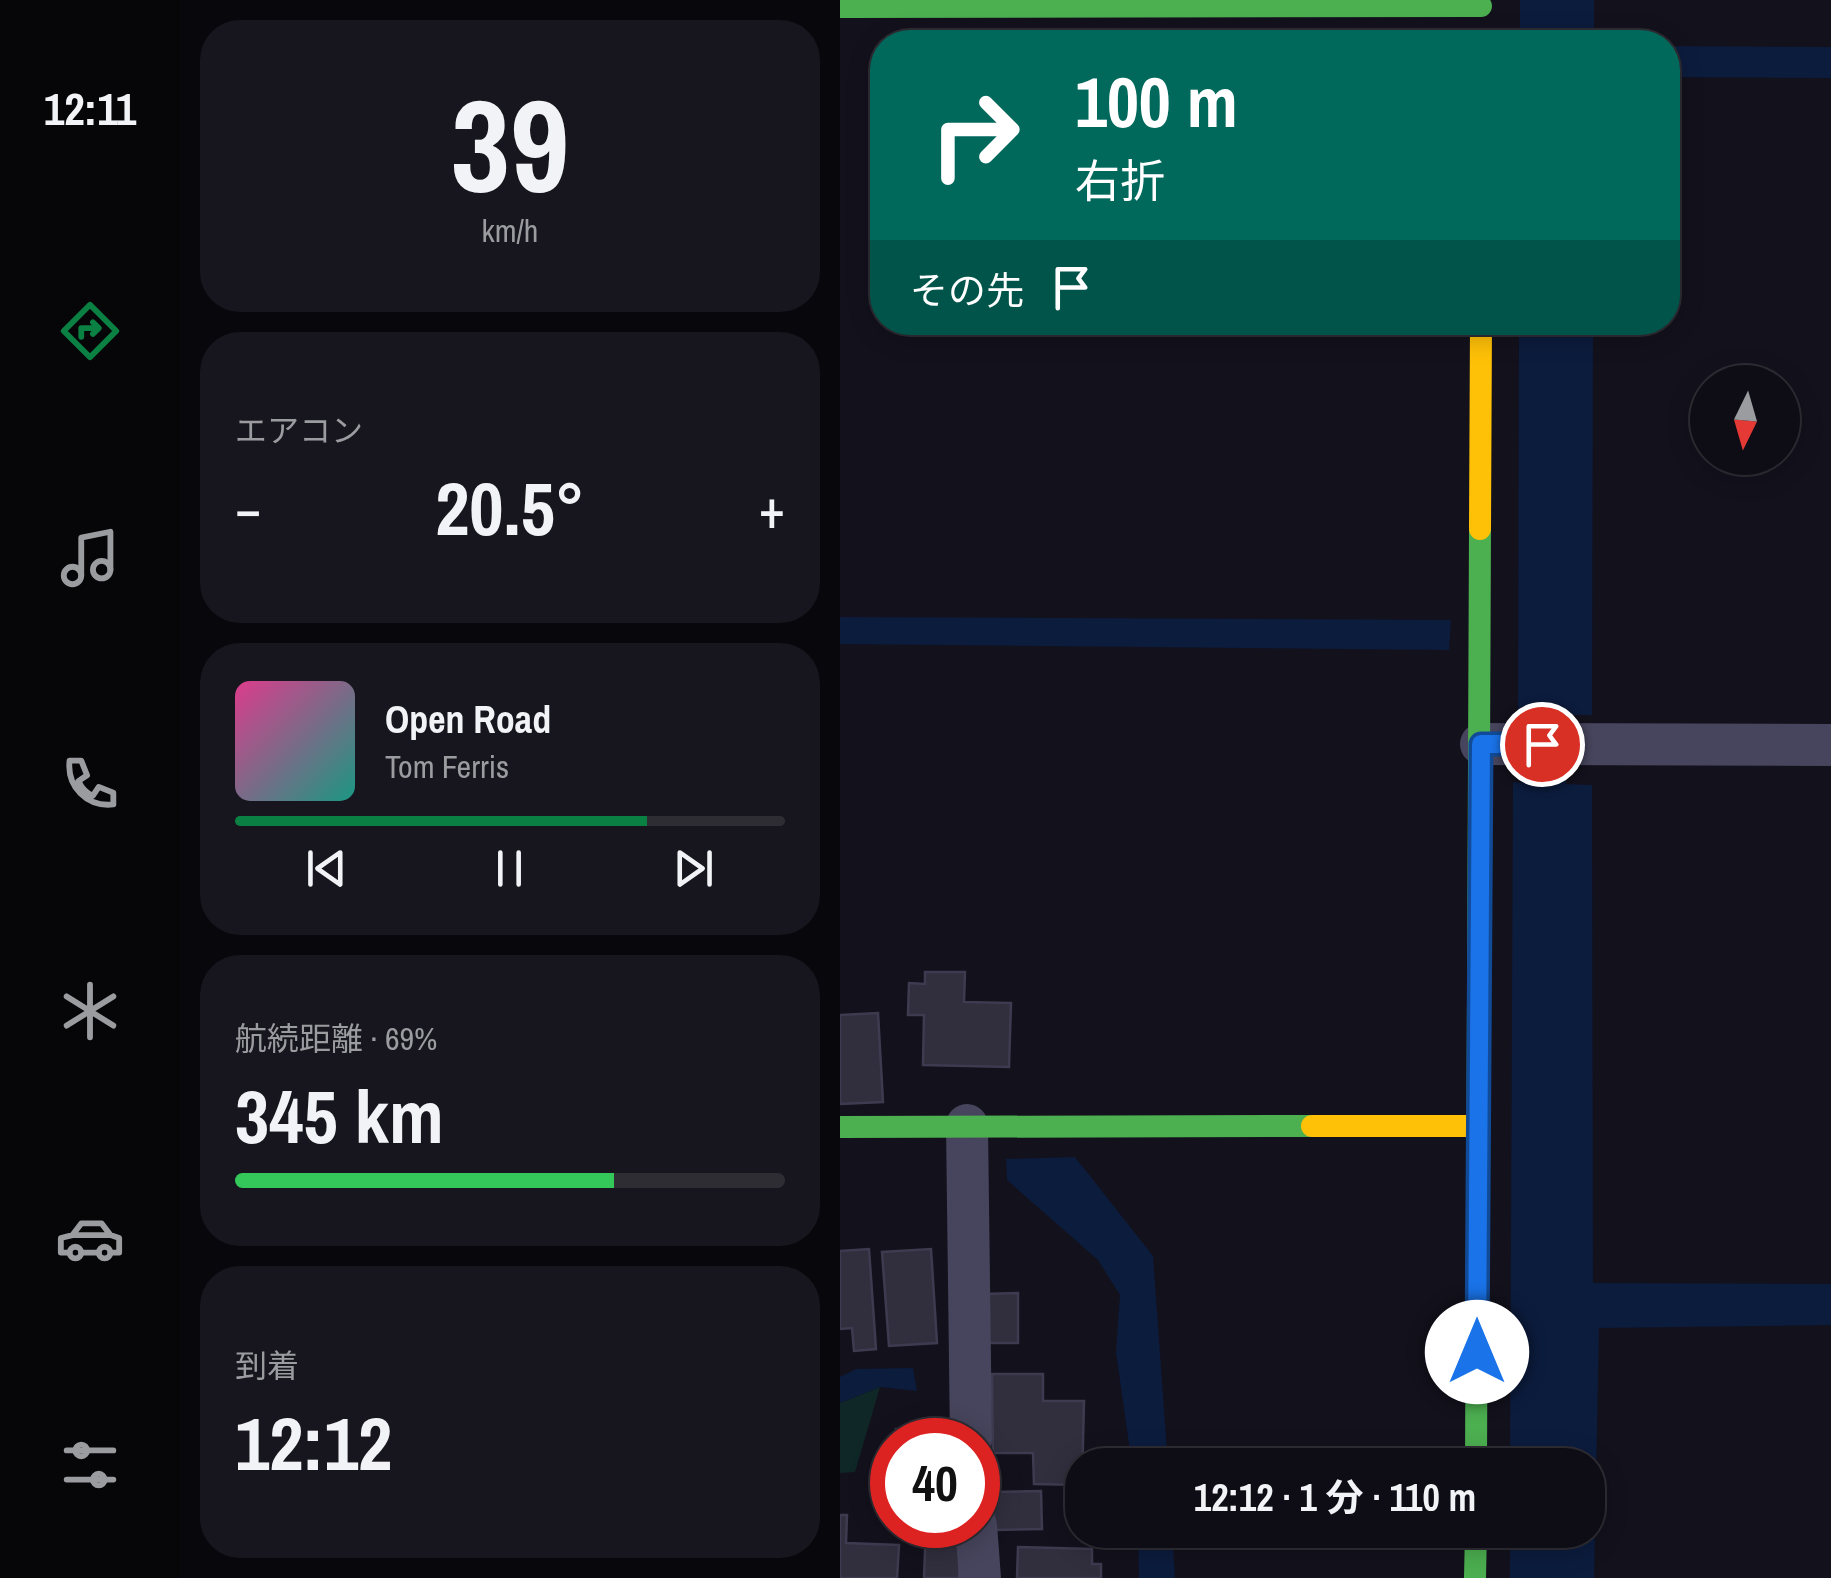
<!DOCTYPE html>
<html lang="ja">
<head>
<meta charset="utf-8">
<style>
  body { margin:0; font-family:"Archivo Narrow","Noto Sans JP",sans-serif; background:#17161e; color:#f1f3f6; height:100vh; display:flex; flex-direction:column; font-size:38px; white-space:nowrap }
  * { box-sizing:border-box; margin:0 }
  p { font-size:32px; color:#9b9ca0 }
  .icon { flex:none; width:55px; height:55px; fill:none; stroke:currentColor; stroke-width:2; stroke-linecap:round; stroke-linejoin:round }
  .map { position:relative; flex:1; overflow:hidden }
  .panel { display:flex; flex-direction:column; gap:20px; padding:20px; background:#08070c; width:660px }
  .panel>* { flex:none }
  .top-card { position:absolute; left:30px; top:30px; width:810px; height:305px; border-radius:40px; box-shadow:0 5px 25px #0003,0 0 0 2px #2e2d34; background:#00695c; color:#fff; overflow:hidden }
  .needle { width:65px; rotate:185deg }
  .tools { position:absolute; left:850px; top:365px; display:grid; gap:20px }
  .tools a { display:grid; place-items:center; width:110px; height:110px; border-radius:50%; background:#0e0d15; box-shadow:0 5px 25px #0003,0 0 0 2px #2e2d34; font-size:50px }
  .speed { position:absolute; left:30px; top:1418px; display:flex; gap:20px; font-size:50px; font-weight:700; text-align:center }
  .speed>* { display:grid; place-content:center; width:130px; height:130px; border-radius:50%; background:#0e0d15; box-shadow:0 5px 25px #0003,0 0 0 2px #2e2d34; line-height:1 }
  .speed .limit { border:15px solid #d22; background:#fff; color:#111 }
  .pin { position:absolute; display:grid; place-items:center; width:85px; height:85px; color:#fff; margin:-42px; border:5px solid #fff; border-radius:50%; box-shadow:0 2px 10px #0007 }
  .me { position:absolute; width:110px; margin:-55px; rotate:0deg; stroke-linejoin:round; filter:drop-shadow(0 0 8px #0008) }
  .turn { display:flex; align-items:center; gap:35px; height:210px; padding:0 40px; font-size:45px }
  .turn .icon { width:130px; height:130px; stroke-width:2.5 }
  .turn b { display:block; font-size:70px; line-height:85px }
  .then { display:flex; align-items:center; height:95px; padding:0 40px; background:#0003; gap:20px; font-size:38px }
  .big { font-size:75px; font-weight:700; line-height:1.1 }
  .panel .tile { flex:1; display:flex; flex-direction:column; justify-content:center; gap:15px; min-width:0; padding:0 35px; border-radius:40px; background:#17161e }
  .panel .dial { align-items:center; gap:0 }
  .dial b { font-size:130px; line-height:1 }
  .song { display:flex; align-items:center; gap:30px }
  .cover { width:120px; height:120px; border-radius:15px; background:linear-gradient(135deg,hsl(330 70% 55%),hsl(170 70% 35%)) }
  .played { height:10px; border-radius:5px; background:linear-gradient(90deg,#0b8043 75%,#2e2d34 75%) }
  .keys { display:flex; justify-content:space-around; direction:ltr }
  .heat { display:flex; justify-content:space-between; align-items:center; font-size:55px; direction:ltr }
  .charge { height:15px; border-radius:8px; background:linear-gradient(90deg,#34c759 69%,#2e2d34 0) }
  .trip { position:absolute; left:225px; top:1448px; width:540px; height:100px; border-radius:40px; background:#0e0d15; box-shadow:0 5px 25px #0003,0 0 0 2px #2e2d34; font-weight:700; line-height:100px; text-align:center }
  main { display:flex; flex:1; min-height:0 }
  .tab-bar { display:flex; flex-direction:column; width:180px; justify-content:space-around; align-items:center; background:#060508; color:#9b9ca0 }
  .tab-bar .icon { width:70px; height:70px }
  .tab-bar .current { color:#0b8043 }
  .tab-bar b { font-size:45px; color:#f1f3f6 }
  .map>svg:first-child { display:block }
  .green { fill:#102727 }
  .water { fill:#0c1c3d }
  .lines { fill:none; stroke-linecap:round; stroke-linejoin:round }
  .stream { stroke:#0c1c3d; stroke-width:12 }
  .building { fill:#312e3e; stroke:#3e3b50; stroke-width:2.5 }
  .street { stroke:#47455d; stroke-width:42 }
  .fast { stroke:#4caf50; stroke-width:22 }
  .slow { stroke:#ffc107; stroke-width:22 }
  .route-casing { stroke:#114b97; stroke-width:25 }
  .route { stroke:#1a73e8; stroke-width:18 }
</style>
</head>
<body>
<main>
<nav class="tab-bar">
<b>12:11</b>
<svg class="icon current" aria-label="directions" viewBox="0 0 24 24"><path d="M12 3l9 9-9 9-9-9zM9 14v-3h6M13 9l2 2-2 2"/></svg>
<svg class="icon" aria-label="music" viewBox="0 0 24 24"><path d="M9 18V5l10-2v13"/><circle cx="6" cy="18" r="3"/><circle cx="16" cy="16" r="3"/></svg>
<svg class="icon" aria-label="phone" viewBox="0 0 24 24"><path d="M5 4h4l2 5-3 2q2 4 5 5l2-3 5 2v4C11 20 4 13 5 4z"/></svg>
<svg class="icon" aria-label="climate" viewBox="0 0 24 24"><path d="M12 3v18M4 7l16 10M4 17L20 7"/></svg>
<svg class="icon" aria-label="car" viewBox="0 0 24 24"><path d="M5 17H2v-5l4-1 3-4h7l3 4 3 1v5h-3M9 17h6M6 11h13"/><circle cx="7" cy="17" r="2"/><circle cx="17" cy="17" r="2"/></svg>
<svg class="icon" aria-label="filters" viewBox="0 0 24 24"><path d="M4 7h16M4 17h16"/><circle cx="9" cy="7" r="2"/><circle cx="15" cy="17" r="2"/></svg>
</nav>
<section class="panel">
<div class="tile dial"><b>39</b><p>km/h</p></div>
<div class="tile"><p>エアコン</p>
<div class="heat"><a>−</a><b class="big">20.5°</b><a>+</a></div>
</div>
<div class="tile">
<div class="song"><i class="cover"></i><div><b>Open Road</b><p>Tom Ferris</p></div></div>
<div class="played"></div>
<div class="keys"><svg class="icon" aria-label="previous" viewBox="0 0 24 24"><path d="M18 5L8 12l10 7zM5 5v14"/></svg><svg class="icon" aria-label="pause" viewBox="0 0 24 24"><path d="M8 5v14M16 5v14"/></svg><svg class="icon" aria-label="next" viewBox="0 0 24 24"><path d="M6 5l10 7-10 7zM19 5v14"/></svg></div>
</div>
<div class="tile"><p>航続距離 · 69%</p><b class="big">345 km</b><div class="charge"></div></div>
<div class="tile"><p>到着</p><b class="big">12:12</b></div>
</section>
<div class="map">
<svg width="991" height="1578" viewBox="0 0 991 1578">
  <rect width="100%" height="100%" fill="#13111c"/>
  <path class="green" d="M40,1387L15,1472L0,1473V1403Z"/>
  <path class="water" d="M680,0H754V42H680Z
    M828,46L991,47V78L828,77Z
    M679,323H753L752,715H678Z
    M0,617L611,620L609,650L0,644Z
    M673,782L752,785L753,1283L991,1284V1325L759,1328L754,1578H670V1530H748V1465H670Z
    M235,1157L313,1256L328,1465H292L276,1352L280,1295L258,1260L167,1180L166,1159Z
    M73,1368L77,1391L40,1387L0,1403V1377L16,1369Z
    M298,1530H332L335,1578H299Z"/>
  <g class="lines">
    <path class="stream" d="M720,715V783"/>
  </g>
  <path class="building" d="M85,972H125L124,1002L171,1003L169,1067L83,1065L84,1015H68L69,983L85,984Z
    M38,1013L43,1102L0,1104V1015Z
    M29,1249L36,1349L14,1351L12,1328L0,1329V1251Z
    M91,1249L97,1343L49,1346L42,1252Z
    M178,1293V1343H143V1294Z
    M152,1374H203V1401H244L242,1485L194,1484L193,1453H153Z
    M118,1425L119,1440H56V1429Z
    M201,1491L202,1529L154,1530L153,1492Z
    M0,1515H7L6,1543L59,1545L57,1578H0Z
    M86,1525H121L119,1578H84Z
    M178,1547L252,1549V1564H261V1578H177Z"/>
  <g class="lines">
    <path class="street" d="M641,744L991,745
      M127,1125L131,1440
      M136,1525L140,1578"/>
    <path class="fast" d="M0,7L641,6
      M0,1127L472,1126
      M636,1465L640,529
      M635,1578L636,1530"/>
    <path class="slow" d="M640,529L641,322
      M472,1126H638"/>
  </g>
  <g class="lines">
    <g class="route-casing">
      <path id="route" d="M637,1352L641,744H702"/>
    </g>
    <use href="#route" class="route"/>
  </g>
</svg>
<div class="tools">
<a><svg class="needle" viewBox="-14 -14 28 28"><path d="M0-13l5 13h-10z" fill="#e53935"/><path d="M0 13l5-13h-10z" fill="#9b9ca0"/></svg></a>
</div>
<div class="speed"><div class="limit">40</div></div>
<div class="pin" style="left:702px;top:744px;background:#d93025"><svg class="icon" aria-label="arrive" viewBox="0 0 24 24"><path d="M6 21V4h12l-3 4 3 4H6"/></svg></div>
<svg class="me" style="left:637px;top:1352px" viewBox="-20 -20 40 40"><circle r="19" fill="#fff"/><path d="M0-13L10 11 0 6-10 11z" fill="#1a73e8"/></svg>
<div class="trip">12:12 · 1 分 · 110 m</div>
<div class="top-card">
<div class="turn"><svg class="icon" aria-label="right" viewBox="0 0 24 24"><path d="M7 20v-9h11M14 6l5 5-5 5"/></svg><div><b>100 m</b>右折</div></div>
<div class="then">その先<svg class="icon" aria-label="arrive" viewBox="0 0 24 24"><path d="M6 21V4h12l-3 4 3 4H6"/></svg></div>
</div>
</div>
</main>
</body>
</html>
